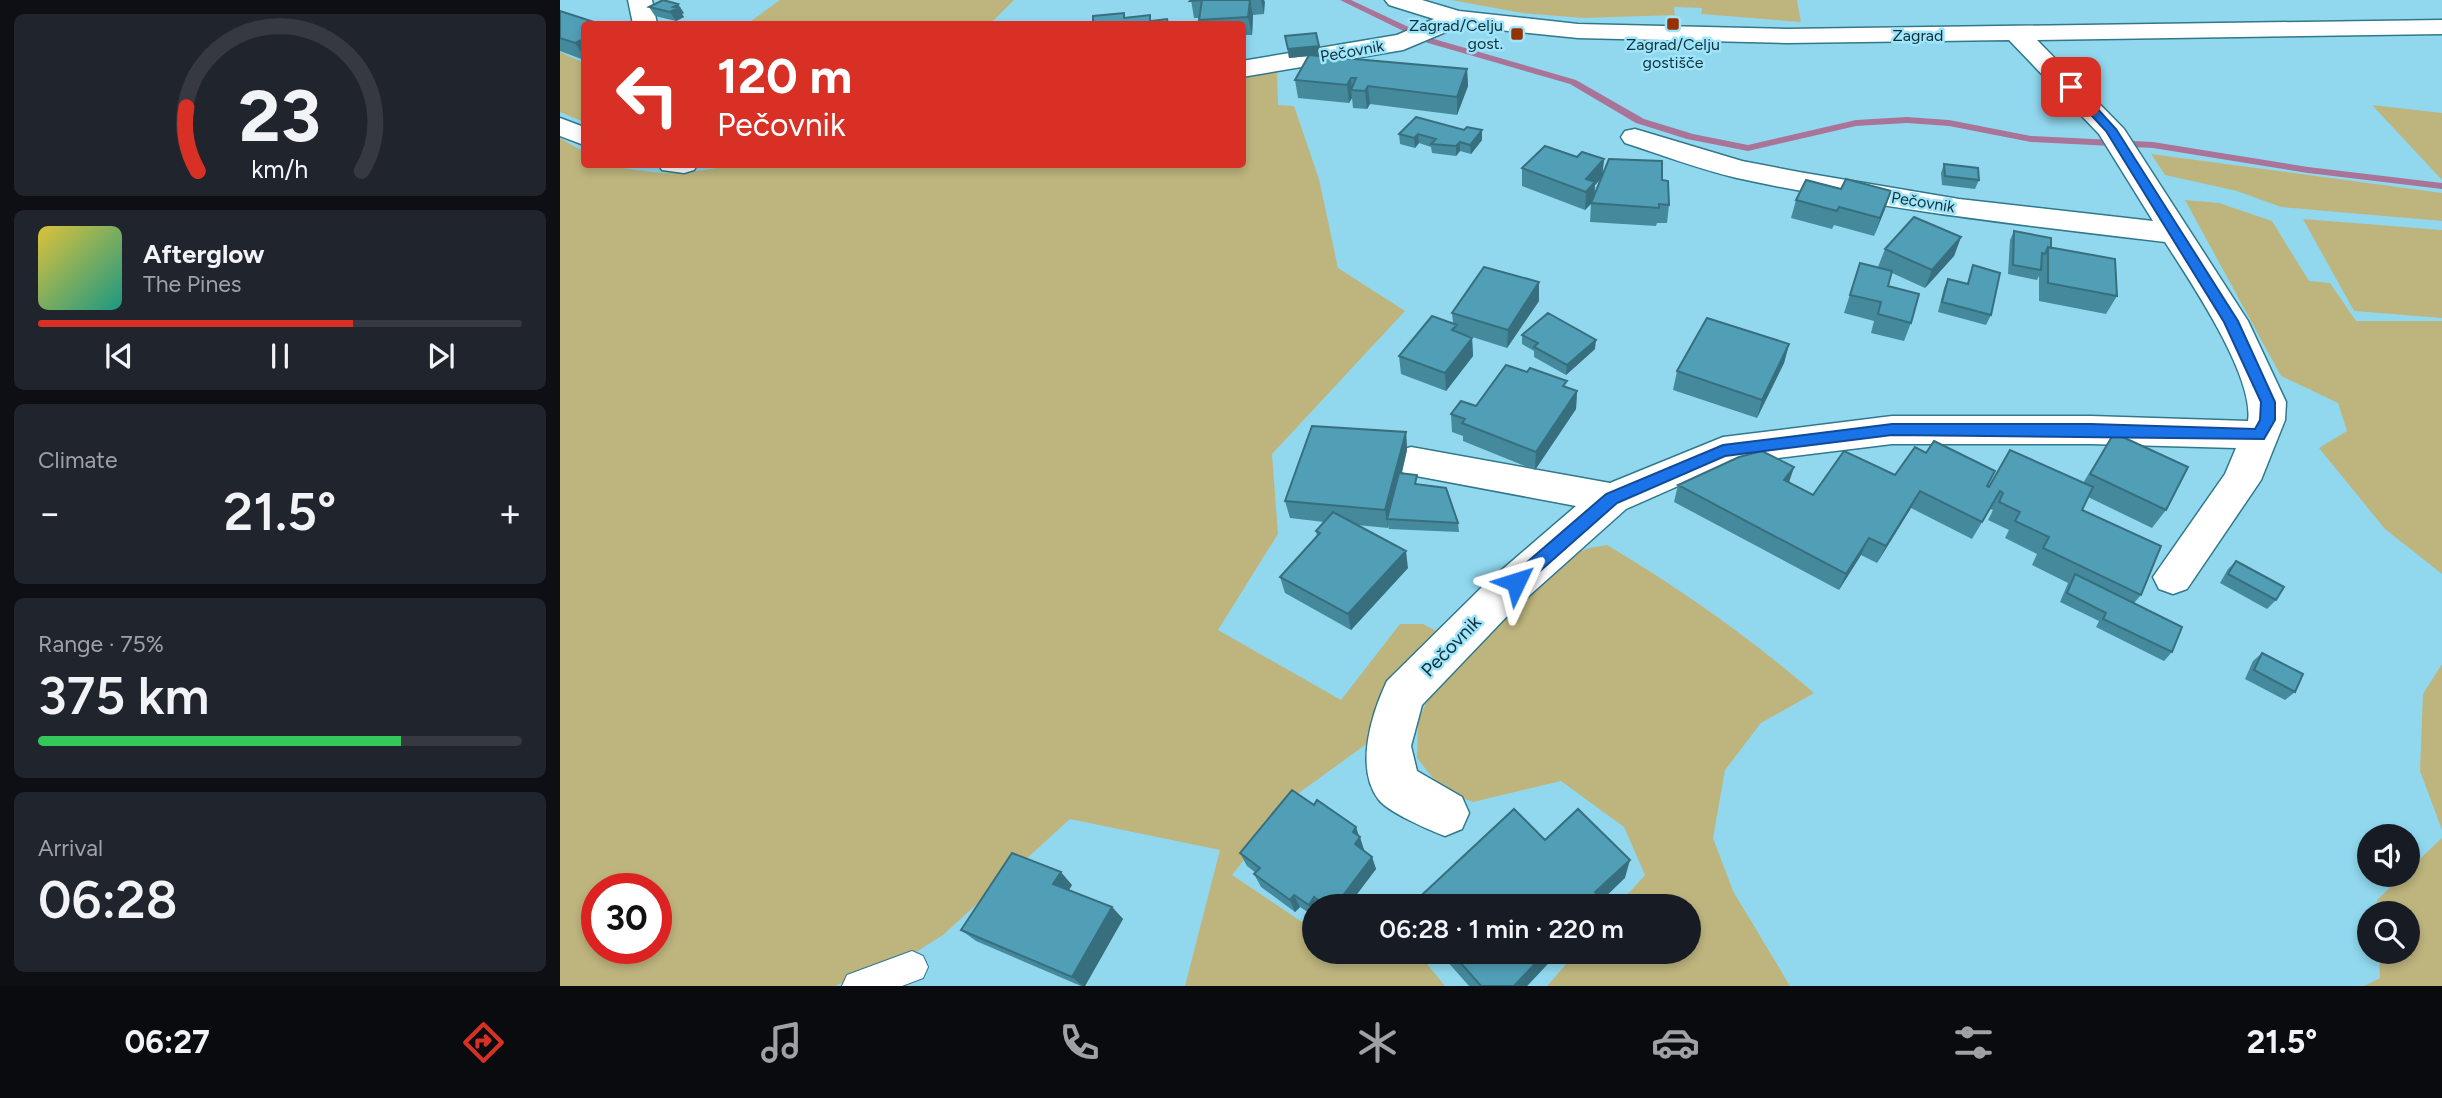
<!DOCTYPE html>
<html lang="en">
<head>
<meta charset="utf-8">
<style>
  body { margin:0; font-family:Figtree,sans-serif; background:#20242c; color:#f1f3f6; height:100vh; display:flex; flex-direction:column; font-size:26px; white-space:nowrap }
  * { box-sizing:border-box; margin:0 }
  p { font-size:23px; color:#9ea1a6 }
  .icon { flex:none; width:38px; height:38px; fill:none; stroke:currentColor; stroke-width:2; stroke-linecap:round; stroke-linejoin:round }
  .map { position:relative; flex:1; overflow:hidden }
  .panel { display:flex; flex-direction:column; gap:14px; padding:14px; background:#0d0f14; width:560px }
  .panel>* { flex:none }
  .hud { position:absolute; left:21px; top:21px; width:665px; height:147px; border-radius:7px; box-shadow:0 4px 10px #0003; background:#d93025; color:#fff; overflow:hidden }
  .buttons { position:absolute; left:1797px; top:824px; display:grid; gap:14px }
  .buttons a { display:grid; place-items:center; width:63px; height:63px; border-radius:50%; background:#171b24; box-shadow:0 4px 10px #0003; font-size:35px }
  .speed { position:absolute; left:21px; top:873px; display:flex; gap:14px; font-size:35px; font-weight:700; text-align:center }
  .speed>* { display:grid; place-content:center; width:91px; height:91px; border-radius:50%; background:#171b24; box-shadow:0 4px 10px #0003; line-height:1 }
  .speed .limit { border:10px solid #d22; background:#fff; color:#111 }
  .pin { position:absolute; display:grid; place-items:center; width:60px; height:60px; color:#fff; margin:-30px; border-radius:14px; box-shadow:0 4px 10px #0006 }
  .me { position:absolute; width:77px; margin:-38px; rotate:49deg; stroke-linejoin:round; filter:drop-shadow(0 0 5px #0008) }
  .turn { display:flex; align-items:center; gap:24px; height:147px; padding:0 21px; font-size:32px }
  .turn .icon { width:91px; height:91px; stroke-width:2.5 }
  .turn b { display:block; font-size:49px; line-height:60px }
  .big { font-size:52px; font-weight:600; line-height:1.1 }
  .panel .tile { flex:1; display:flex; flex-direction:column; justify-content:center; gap:10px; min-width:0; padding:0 24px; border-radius:10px; background:#20242c }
  .panel .dial { align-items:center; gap:0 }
  .dial svg { height:182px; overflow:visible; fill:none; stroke:#363941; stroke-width:7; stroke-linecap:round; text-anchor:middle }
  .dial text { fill:#f1f3f6; stroke:none }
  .song { display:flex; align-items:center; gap:21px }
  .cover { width:84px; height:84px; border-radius:10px; background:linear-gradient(135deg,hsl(50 70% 55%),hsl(170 70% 35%)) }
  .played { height:7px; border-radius:4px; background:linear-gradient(90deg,#d93025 65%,#363941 65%) }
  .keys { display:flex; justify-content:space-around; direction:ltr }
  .heat { display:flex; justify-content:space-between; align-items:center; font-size:38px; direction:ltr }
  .charge { height:10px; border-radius:5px; background:linear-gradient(90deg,#34c759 75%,#363941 0) }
  .trip { position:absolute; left:742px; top:894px; width:399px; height:70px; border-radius:35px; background:#171b24; box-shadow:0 4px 10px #0003; font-weight:600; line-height:70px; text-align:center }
  .tabs { display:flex; height:112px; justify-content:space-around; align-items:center; background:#090b0e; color:#9ea1a6 }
  .tabs .icon { width:49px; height:49px }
  .tabs .on { color:#d93025 }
  .tabs b { font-size:32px; color:#f1f3f6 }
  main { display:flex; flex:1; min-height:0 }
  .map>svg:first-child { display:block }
  .green { fill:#beb57e; fill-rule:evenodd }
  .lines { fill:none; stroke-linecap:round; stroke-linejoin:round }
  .stream { fill:#aa7398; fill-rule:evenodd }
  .service-casing { stroke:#30788c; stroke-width:2 }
  .minor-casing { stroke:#30788c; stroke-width:3 }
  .service { fill:#fff; fill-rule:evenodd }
  .minor { fill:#fff; fill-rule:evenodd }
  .wall { fill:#45899d; fill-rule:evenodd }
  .shaded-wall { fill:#386f7f }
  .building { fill:#509fb6; stroke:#386f7f; stroke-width:2 }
  .route { fill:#1a73e8; stroke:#114b97; stroke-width:2 }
  .poi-dot { fill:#963102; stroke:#9ee5fc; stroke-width:2.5 }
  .labels { text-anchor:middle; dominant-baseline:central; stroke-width:5; stroke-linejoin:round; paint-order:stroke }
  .far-poi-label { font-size:16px; fill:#123038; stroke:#9ee5fc; text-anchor:end }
  .far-street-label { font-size:16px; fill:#123038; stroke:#9ee5fc }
  .street-label { font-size:19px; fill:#123038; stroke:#9ee5fc }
</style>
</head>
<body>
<main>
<section class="panel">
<div class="tile dial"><svg viewBox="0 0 100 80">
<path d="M14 69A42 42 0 1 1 86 69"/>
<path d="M14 69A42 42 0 0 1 9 41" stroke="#d93025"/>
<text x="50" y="56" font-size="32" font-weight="700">23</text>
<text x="50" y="72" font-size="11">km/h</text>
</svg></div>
<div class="tile">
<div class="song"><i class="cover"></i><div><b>Afterglow</b><p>The Pines</p></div></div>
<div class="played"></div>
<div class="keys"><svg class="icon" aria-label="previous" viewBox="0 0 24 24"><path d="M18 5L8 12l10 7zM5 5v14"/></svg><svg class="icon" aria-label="pause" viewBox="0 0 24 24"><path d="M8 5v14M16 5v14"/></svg><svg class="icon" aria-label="next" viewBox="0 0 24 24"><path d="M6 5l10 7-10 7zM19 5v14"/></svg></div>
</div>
<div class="tile"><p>Climate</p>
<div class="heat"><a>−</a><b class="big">21.5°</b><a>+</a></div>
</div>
<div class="tile"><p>Range · 75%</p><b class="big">375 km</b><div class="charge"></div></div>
<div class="tile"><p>Arrival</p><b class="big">06:28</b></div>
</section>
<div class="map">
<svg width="1882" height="986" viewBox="0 0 1882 986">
  <rect width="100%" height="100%" fill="#91d8ee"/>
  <path class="green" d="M220,0H454L430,24H187Z
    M891,0H1237L1241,22L1141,14L1142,8L1114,7L1115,15L1024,18L962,13Z
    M0,52L24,63V122L0,112Z
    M717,72L718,105L734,106L759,179L778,268L845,311L712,454L718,534L658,630L781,700L840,624H863L882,634L819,735L736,795L672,875L754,930V952H857L885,986H625L660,850L510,819L383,935L337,964L274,986H0V138L24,152V164C57,165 86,174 118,173C138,172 159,167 179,164H682L683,75ZM37,889H96V948H37Z
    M1812,105L1882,113V180Z
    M1591,154L1882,193V221L1721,207L1677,191L1605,175Z
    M1625,200L1659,203L1712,221L1749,281L1770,283L1796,321H1882V574L1825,529L1759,448L1787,431L1778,403L1721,376Z
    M1743,219L1882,230V318L1794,311Z
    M1047,545C1121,589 1189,637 1254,693L1201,723L1165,770L1153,838L1173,891L1230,986H987L1017,952H1129V906H1057L1085,875L1064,827L1001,781L913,802L883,791L857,758L858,722L877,676L1000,560L1029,548Z
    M1882,664V830L1860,771L1863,694Z
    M1882,838V986H1804L1820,978L1819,952H1848V914L1817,913V900L1843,875H1848V870Z"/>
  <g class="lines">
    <path class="stream" d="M780,0H791L874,39L1016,80L1084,119L1133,134L1188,145L1296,120L1347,117L1389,120L1471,136L1593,142L1748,167L1882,183V189L1748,173L1593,148L1471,142L1389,126L1347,123L1296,126L1188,151L1127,139L1076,123L1010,84L868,43Z"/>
    <g class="service-casing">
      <path id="service" d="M352,951L363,956L368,967L363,978L342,986H282L287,975Z"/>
    </g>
    <g class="minor-casing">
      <path id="minor" d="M68,0H92L97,24H73Z
        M825,0H862L899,11L1018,24L1227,29L1882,20V34L1477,40L1564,129L1688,321L1726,402L1725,420L1701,480L1627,589L1613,594L1599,589L1593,577L1665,474L1676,448L1531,444H1332L1168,464L1066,509L952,611L862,705L851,746L857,771L902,797L909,813L902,829L885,836C869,830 828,812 819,800C794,768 812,713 827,681L922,587L1016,506L851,475L838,471L832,461L838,451L851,447L1050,483L1163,437L1332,416H1531L1688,421C1695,377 1630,281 1605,242C1462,225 1318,209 1177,178C1139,169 1102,155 1065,143L1061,137L1065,131L1075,129L1182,161L1239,172L1399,199L1593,221L1539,134L1449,40L1227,43L1018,38L900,26L843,50L682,77V61L837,35L874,19L829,5Z
        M0,118L24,127V145L0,136Z
        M98,164H138L134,170L124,173L102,170Z"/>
    </g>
    <use href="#service" class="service"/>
    <use href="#minor" class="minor"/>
  </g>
  <path class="wall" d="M631,0H704V14L693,15L692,35H682V24H640L639,18H634Z
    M89,7L124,13L122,14L124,17L116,21L95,16Z
    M0,11L24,24V60L0,51Z
    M725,36L760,55H757L907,69L908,86L897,115L810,104L807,109L793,108L792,98L789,103L738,98L735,80L748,56L729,58Z
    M856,117L922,140L911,154L900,151L896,156L872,153L871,147L859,143L855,148L840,144L839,134Z
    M1017,157L1044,159L1042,176L1102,180L1109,205L1107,223H1097L1096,226L1030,222L1031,203L1025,210L962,186V168ZM1041,178L1034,196L1035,185Z
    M1384,164L1419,180L1415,189L1382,185L1381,173Z
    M1236,200L1325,209L1314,236L1274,225L1272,229L1231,218Z
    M1454,231L1491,248L1557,296L1546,314L1479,301V276L1477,280L1448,274L1450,240Z
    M1401,237L1394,256L1365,288L1332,273L1328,286L1351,323L1344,341L1311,333L1314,321L1284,313L1300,263L1318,267L1325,249Z
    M1413,265L1431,315L1426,325L1378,312L1384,288L1388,279L1407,284Z
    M979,301L947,348L903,334L912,338L913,356L886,391L841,374L839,356L893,323L892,313Z
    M962,335L1035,349L1006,375L974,357V351L962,344Z
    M1229,344L1224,363L1197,418L1113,390L1117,371Z
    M1006,387L1017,391L1016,409L975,470L903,441V436L892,432L891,414L916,406Z
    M846,432L847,450L842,473L858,485L898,523L899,532L829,529L828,526V528L797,525L848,568L791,630L725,593L720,577L757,536L756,531L764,522L730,518L725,501Z
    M1554,433L1606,510L1592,528L1528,497L1522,510L1581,595L1574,603L1612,652L1604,661L1536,627L1539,621L1500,602L1508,583L1472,565L1477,554L1445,538L1449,530L1428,520L1433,510L1430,509L1412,539L1351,508L1317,563L1301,555L1279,590L1114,502L1118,485L1234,467L1229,482L1253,495L1335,475L1429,487L1523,483Z
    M1676,561L1716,600L1707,609L1660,583L1668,569Z
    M1702,653L1735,692L1725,700L1685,679L1693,661Z
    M754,805L796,827L804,850L812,857L816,869L788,906H754V916L740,907L735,912L701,887L694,874L696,873L687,866L680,853Z
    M512,885L509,890L552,907L563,919L525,986H521L416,941L401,930Z
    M879,952H999L967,986H909Z"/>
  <path class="shaded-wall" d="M690,0L693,15L692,35L688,17Z
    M701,0H704L705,2L704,14Z
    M118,4L124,13L122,14L124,17L116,21L110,12L113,7Z
    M24,39V56L15,43Z
    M759,46L760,55L729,58L728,49Z
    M907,69L908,86L897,115V97Z
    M791,78L792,90H791L792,98L789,103L787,85Z
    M808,86L810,104L807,109L805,91Z
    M922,130V140L911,154L910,145Z
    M858,134L859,143L855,148L854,138Z
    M900,142V151L896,156V146Z
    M1044,159L1042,178L1035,185L1034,201L1025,210L1026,192V179Z
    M1331,191L1325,209L1314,236L1320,218Z
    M1401,237L1394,256L1365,288L1372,270Z
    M979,282V301L947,348L948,330Z
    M912,338L913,356L886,391L885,373Z
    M1036,340L1035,349L1006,375L1007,365Z
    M1229,344L1224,363L1197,418L1202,400Z
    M1017,391L1016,409L975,470L976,452Z
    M846,432L847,450L830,520L827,519L828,528L825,510Z
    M1234,467L1228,485L1224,480Z
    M1360,491L1351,508L1317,563L1326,546Z
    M1309,538L1301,555L1279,590L1286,574Z
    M846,551L848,568L791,630L788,614Z
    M796,827L799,838L800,837L804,850L795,844L793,832Z
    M812,857L816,869L788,906H775Z
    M1070,860L1065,878L1038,904L1037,906H1030L1035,892Z
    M501,872L512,885L505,896L493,884Z
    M734,895L740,907L735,912L730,900Z
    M754,897L758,906H754V916L749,905Z
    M552,907L563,919L525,986H523L512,977Z
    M986,952H999L967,986H954Z"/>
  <path class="building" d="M103,0L118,4L113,7L118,8L110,12L89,7Z
    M631,0H690L688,17L639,20L642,0L630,1Z
    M0,11L40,24H24V39L15,43L0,38Z
    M564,13V18L590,15V24H533V16Z
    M607,19L608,24H592V21Z
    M756,33L759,46L728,49L725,36Z
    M749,55L907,69L897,97L808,86L805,91L791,90L796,78H791L787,85L735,80Z
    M856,117L904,130L907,127L922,130L910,145L900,142L896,146L871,144L876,139L858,134L854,138L839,134Z
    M985,146L1017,157L1022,152L1044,159L1026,179L1035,182L1026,192L962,168Z
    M1049,159L1102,161V180L1108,181L1109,205L1099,204V208L1031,203Z
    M1384,164L1418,168L1419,180L1385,176Z
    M1286,179L1331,191L1320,218L1279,207L1277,211L1236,200L1246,180L1281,189Z
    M1354,217L1401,237L1372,270L1325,249Z
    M1454,231L1491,238V248L1488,247L1485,254L1482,253L1481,270L1453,265Z
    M1488,247L1555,259L1557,296L1488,283Z
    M1300,263L1332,271L1328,286L1359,294L1351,323L1318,314L1321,302L1290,295Z
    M1413,265L1440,273L1431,315L1382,302L1388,279L1408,284Z
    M924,267L979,282L948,330L892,313Z
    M988,313L1036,340L1007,365L974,347L978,343L962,335Z
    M872,316L897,325L892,330L912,338L885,373L839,356Z
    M1147,318L1229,344L1202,400L1117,371Z
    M946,365L967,372L970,368L1007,381L1003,386L1017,391L976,452L902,423L905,419L891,414L901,401L916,406Z
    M752,426L846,432L825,510L725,501Z
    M1554,433L1628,467L1606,510L1530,474Z
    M1374,441L1435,471L1427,486L1429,487L1450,450L1533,487L1522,510L1601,546L1581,595L1483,548L1489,537L1455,521L1460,512L1439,502L1443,493L1440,491L1422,522L1360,491L1326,546L1309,538L1286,574L1118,485L1179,457L1202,451L1234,467L1224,480L1253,495L1284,451L1335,475L1355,447L1366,453Z
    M839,473L857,475L855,484L886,488L898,523L827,519Z
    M773,512L846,551L788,614L720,577L760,533L756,531Z
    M1676,561L1724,587L1716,600L1668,574Z
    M1515,574L1622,627L1612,652L1543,619L1546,613L1507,593Z
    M1702,653L1743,674L1735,692L1694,670Z
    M732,790L754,805L757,800L796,827L793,832L800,837L795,844L812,857L775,906H766L754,897L749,905L734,895L730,900L694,874L700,868L680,853Z
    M954,809L985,840L1018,809L1070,860L1035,892L1039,897L1030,906H850Z
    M452,853L501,872L493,884L552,907L512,977L401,930Z
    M891,952H986L954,986H921Z"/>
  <path class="route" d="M1507,84H1515L1556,129L1678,321L1715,402V420L1704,439L1332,435L1165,456L1057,503L962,587H950L947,582L950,577L1046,494L1163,445L1332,424H1531L1695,429L1700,420L1701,402L1664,322L1546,131L1507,89Z"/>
  <g class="poi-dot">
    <rect x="1106" y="17" width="14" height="14" rx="3.5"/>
    <rect x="950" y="27" width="14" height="14" rx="3.5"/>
  </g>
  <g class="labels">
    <g class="far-poi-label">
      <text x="943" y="25">Zagrad/Celju<tspan x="943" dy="18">gost.</tspan></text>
      <text x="1113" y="44" text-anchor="middle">Zagrad/Celju<tspan x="1113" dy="18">gostišče</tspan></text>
    </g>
    <g class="far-street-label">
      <text x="1358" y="35">Zagrad</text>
      <text transform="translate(792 51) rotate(-10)">Pečovnik</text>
      <text transform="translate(1363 202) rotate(9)">Pečovnik</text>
    </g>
    <g class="street-label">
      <text transform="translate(891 646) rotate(-46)">Pečovnik</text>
    </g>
  </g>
</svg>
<div class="buttons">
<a><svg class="icon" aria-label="sound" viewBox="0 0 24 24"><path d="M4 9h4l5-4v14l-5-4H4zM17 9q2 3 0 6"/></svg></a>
<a><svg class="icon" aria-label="search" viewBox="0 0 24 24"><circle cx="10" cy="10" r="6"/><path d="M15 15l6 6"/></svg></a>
</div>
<div class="speed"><div class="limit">30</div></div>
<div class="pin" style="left:1511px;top:87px;background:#d93025"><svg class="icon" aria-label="arrive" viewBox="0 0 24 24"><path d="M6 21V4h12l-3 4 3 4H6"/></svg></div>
<svg class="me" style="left:956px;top:582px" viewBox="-20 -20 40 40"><path d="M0-17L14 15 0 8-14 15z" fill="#1a73e8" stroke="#fff" stroke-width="4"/></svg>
<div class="trip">06:28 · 1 min · 220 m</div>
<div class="hud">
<div class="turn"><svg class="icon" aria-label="left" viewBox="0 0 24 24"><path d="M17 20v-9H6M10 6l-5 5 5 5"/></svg><div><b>120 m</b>Pečovnik</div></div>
</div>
</div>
</main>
<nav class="tabs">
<b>06:27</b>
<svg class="icon on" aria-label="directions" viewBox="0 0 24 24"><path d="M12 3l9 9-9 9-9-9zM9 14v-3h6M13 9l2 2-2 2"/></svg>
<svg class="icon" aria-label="music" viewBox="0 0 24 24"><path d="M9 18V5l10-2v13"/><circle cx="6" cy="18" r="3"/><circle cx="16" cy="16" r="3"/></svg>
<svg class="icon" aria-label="phone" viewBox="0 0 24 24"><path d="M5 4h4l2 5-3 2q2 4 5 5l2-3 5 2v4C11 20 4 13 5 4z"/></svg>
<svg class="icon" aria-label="climate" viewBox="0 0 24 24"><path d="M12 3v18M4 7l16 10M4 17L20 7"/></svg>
<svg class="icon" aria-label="car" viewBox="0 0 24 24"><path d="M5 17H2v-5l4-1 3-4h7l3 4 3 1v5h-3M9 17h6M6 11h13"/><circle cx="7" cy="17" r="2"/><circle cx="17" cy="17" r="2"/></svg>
<svg class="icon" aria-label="filters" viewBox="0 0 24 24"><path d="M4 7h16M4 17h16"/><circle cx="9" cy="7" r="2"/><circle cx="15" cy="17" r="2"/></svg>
<b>21.5°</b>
</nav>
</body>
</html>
